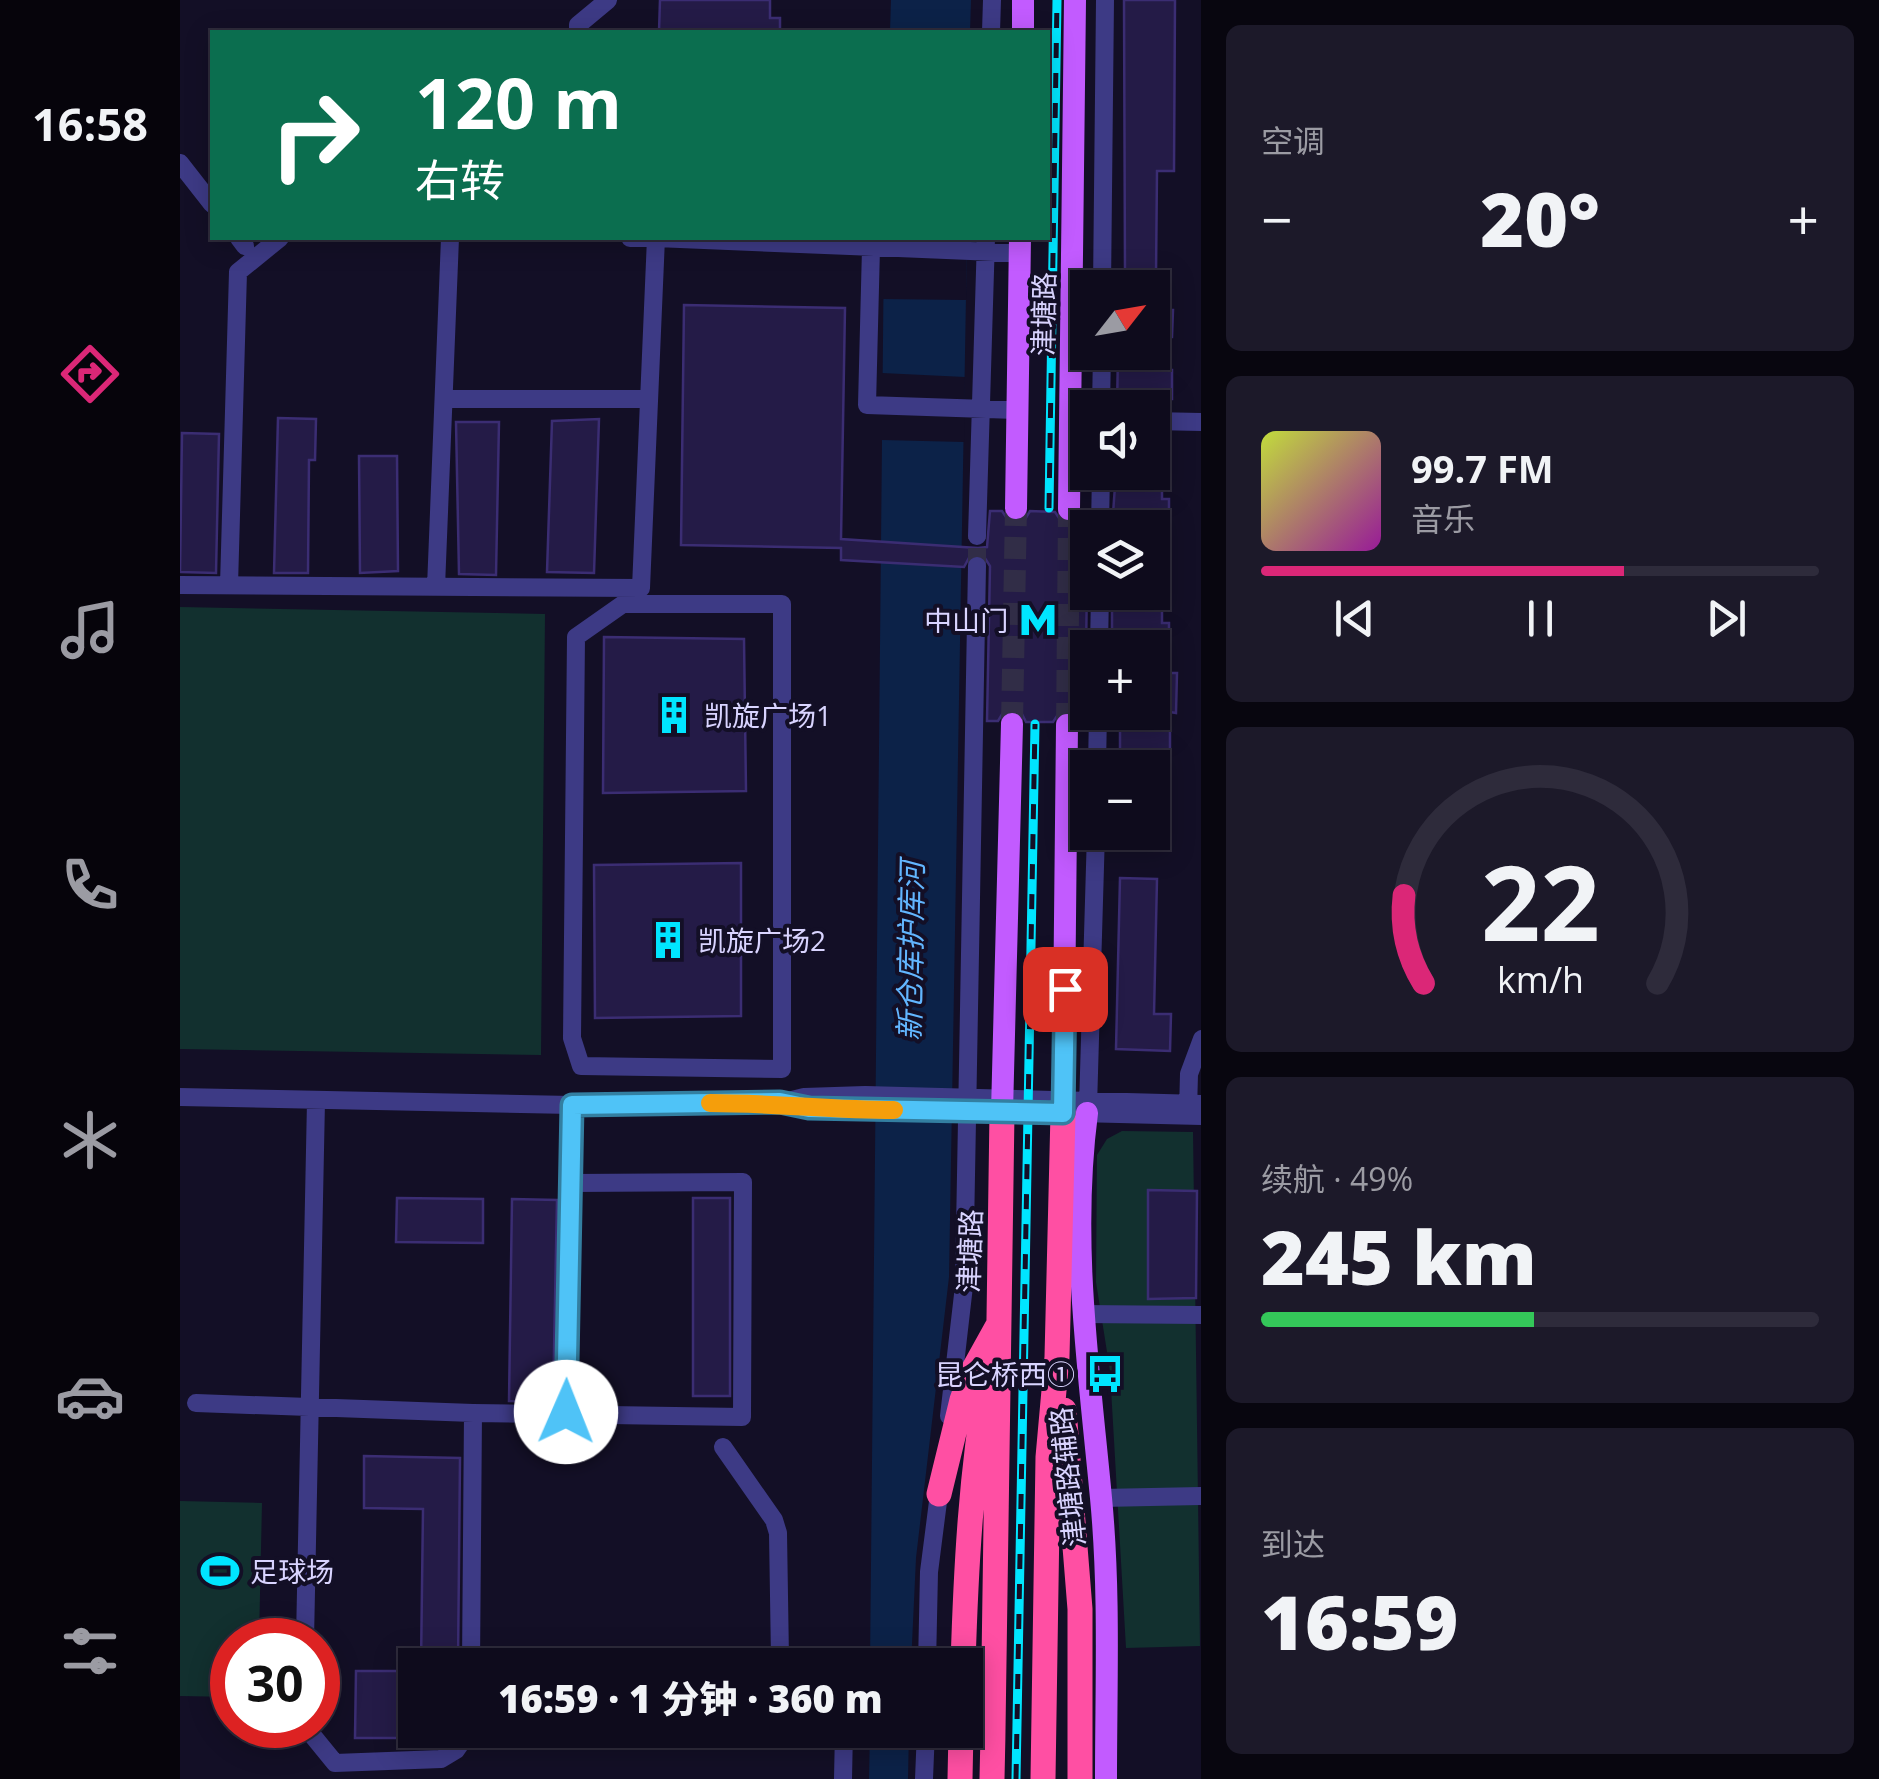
<!DOCTYPE html>
<html lang="zh">
<head>
<meta charset="utf-8">
<style>
  body { margin:0; font-family:"Open Sans","Noto Sans SC",sans-serif; background:#1c1929; color:#f1f3f6; height:100vh; display:flex; flex-direction:column; font-size:38px; white-space:nowrap }
  * { box-sizing:border-box; margin:0 }
  p { font-size:32px; color:#9b9ba3 }
  .icon { flex:none; width:55px; height:55px; fill:none; stroke:currentColor; stroke-width:2; stroke-linecap:round; stroke-linejoin:round }
  .map { position:relative; flex:1; overflow:hidden }
  .panel { display:flex; flex-direction:column; gap:25px; padding:25px; background:#08060f; width:678px }
  .panel>* { flex:none }
  .top-card { position:absolute; left:30px; top:30px; width:840px; height:210px; border-radius:0px; box-shadow:0 5px 25px #0003,0 0 0 2px #2e2b3b; background:#0b6e4f; color:#fff; overflow:hidden }
  .needle { width:65px; rotate:59deg }
  .controls { position:absolute; left:890px; top:270px; display:grid; gap:20px }
  .controls a { display:grid; place-items:center; width:100px; height:100px; border-radius:0px; background:#0e0b1c; box-shadow:0 5px 25px #0003,0 0 0 2px #2e2b3b; font-size:50px }
  .speed { position:absolute; left:30px; top:1618px; display:flex; gap:20px; font-size:50px; font-weight:700; text-align:center }
  .speed>* { display:grid; place-content:center; width:130px; height:130px; border-radius:50%; background:#0e0b1c; box-shadow:0 5px 25px #0003,0 0 0 2px #2e2b3b; line-height:1 }
  .speed .limit { border:15px solid #d22; background:#fff; color:#111 }
  .pin { position:absolute; display:grid; place-items:center; width:85px; height:85px; color:#fff; margin:-42px; border-radius:20px; box-shadow:0 5px 15px #0006 }
  .me { position:absolute; width:110px; margin:-55px; rotate:1deg; stroke-linejoin:round; filter:drop-shadow(0 0 8px #0008) }
  .turn { display:flex; align-items:center; gap:35px; height:210px; padding:0 40px; font-size:45px }
  .turn .icon { width:130px; height:130px; stroke-width:2.5 }
  .turn b { display:block; font-size:70px; line-height:85px }
  .big { font-size:75px; font-weight:800; line-height:1.1 }
  .panel .tile { flex:1; display:flex; flex-direction:column; justify-content:center; gap:15px; min-width:0; padding:0 35px; border-radius:15px; background:#1c1929 }
  .panel .dial { align-items:center; gap:0 }
  .dial svg { height:260px; overflow:visible; fill:none; stroke:#2e2b3b; stroke-width:7; stroke-linecap:round; text-anchor:middle }
  .dial text { fill:#f1f3f6; stroke:none }
  .song { display:flex; align-items:center; gap:30px }
  .cover { width:120px; height:120px; border-radius:15px; background:linear-gradient(135deg,hsl(70 70% 55%),hsl(300 70% 35%)) }
  .played { height:10px; border-radius:5px; background:linear-gradient(90deg,#db2777 65%,#2e2b3b 65%) }
  .keys { display:flex; justify-content:space-around; direction:ltr }
  .heat { display:flex; justify-content:space-between; align-items:center; font-size:55px; direction:ltr }
  .charge { height:15px; border-radius:8px; background:linear-gradient(90deg,#34c759 49%,#2e2b3b 0) }
  .trip { position:absolute; left:218px; top:1648px; width:585px; height:100px; border-radius:0px; background:#0e0b1c; box-shadow:0 5px 25px #0003,0 0 0 2px #2e2b3b; font-weight:800; line-height:100px; text-align:center }
  main { display:flex; flex:1; min-height:0 }
  .dock { display:flex; flex-direction:column; width:180px; justify-content:space-around; align-items:center; background:#06040b; color:#9b9ba3 }
  .dock .icon { width:70px; height:70px }
  .dock .active { color:#db2777 }
  .dock b { font-size:45px; color:#f1f3f6 }
  .map>svg:first-child { display:block }
  .green { fill:#12302f }
  .water { fill:#0c2248 }
  .pier { fill:#130f26 }
  .building { fill:#241b47; stroke:#3b2d73; stroke-width:2.5 }
  .lines { fill:none; stroke-linecap:round; stroke-linejoin:round }
  .minor-tunnel { stroke:#312d47; stroke-width:18; stroke-dasharray:18 9; stroke-linecap:butt }
  .major-tunnel { stroke:#312d47; stroke-width:22; stroke-dasharray:22 11; stroke-linecap:butt }
  .minor { stroke:#3d3a85; stroke-width:18 }
  .major { stroke:#c25bff; stroke-width:22 }
  .highway { stroke:#ff4fa3; stroke-width:25 }
  .rail-casing { stroke:#00e5ff; stroke-width:9 }
  .rail { stroke:#130f26; stroke-width:5; stroke-dasharray:15; stroke-linecap:butt }
  .route-casing { stroke:#337fa1; stroke-width:25 }
  .route { stroke:#4fc3f7; stroke-width:18 }
  .slow { stroke:#f59e0b; stroke-width:18 }
  .labels { text-anchor:middle; dominant-baseline:central; stroke-width:8; stroke-linejoin:round; paint-order:stroke }
  .street-label { font-size:28px; fill:#d9d4ff; stroke:#130f26 }
  .poi-label { font-size:28px; fill:#d9d4ff; stroke:#130f26; text-anchor:start }
  .water-label { font-size:30px; font-style:italic; fill:#62b6ff; stroke:#130f26 }
</style>
</head>
<body>
<main>
<nav class="dock">
<b>16:58</b>
<svg class="icon active" aria-label="directions" viewBox="0 0 24 24"><path d="M12 3l9 9-9 9-9-9zM9 14v-3h6M13 9l2 2-2 2"/></svg>
<svg class="icon" aria-label="music" viewBox="0 0 24 24"><path d="M9 18V5l10-2v13"/><circle cx="6" cy="18" r="3"/><circle cx="16" cy="16" r="3"/></svg>
<svg class="icon" aria-label="phone" viewBox="0 0 24 24"><path d="M5 4h4l2 5-3 2q2 4 5 5l2-3 5 2v4C11 20 4 13 5 4z"/></svg>
<svg class="icon" aria-label="climate" viewBox="0 0 24 24"><path d="M12 3v18M4 7l16 10M4 17L20 7"/></svg>
<svg class="icon" aria-label="car" viewBox="0 0 24 24"><path d="M5 17H2v-5l4-1 3-4h7l3 4 3 1v5h-3M9 17h6M6 11h13"/><circle cx="7" cy="17" r="2"/><circle cx="17" cy="17" r="2"/></svg>
<svg class="icon" aria-label="filters" viewBox="0 0 24 24"><path d="M4 7h16M4 17h16"/><circle cx="9" cy="7" r="2"/><circle cx="15" cy="17" r="2"/></svg>
</nav>
<div class="map">
<svg width="1022" height="1779" viewBox="0 0 1022 1779">
  <rect width="100%" height="100%" fill="#130f26"/>
  <path class="green" d="M0,607L365,614L361,1055L0,1049Z
    M942,1131L1013,1132L1020,1646L946,1648L930,1371L916,1282L917,1155L927,1139Z
    M0,1501L82,1503L79,1640H52V1697L0,1696Z"/>
  <path class="water" d="M711,0H791L790,32H710Z
    M704,238H787L769,1277L736,1558L731,1665H690Z
    M690,1730H729L728,1779H689Z"/>
  <path class="pier" d="M699,238H787L786,300L699,299Z
    M702,373L785,377L784,442L702,440Z"/>
  <path class="building" d="M480,0H590V18H600V32H479Z
    M944,0H995L994,171H977L976,275L945,274Z
    M504,305L665,308L661,539L798,548L807,547L810,511H822L828,520L837,523L844,521L850,511L875,512L881,521L890,524L908,512L905,722H901L895,713L886,710L879,713L873,722H846L841,712L831,709L824,711L818,721H807L810,566L803,555L790,556L784,567L661,560V548L501,545Z
    M972,310H993L992,337L972,336Z
    M938,352H985V370H992V399H955V408H937Z
    M98,418L136,419L135,460H129L128,573H94Z
    M419,419L414,573L367,572L372,421Z
    M276,422H319L316,575L279,574Z
    M2,433L39,434L36,573L0,572Z
    M179,456H217L218,571L180,573Z
    M936,472H982V499H989V528H932Z
    M932,592H982V623H989V673H997L996,713L990,712V763H940V712H972V648H932Z
    M424,637L564,639L566,791L423,793Z
    M561,863V1016L415,1018L414,865Z
    M940,878L977,879L974,1014H991L990,1051L936,1049Z
    M968,1190L1017,1191L1016,1298L968,1299Z
    M217,1198L303,1199V1243L216,1242Z
    M513,1198H550V1396H513Z
    M332,1199L377,1200L373,1402L329,1401Z
    M184,1456L280,1458L278,1665H241L243,1509L184,1508Z
    M176,1671H235V1738H175Z"/>
  <g class="lines">
    <path class="minor-tunnel" d="M797,566V536"/>
    <path class="major-tunnel" d="M832,724L836,508
      M887,725L889,509"/>
    <path class="minor" d="M398,32V25L428,0
      M811,32L812,0
      M0,163L32,204
      M59,238L65,246
      M450,238H476
      M691,248L687,405L836,410
      M922,288L925,0
      M266,399H469
      M921,408L922,352
      M972,421L1022,422
      M920,528L921,472
      M797,536L806,238
      M0,585L461,588L476,238L840,253
      M49,585L58,272L100,238
      M256,587L270,238
      M443,604H602V1069L401,1066L392,1038L396,637Z
      M919,648L920,592
      M917,768L918,712
      M0,1097L392,1105L600,1103L624,1097L685,1095L1022,1104
      M616,1106L1022,1116
      M908,1107L916,832
      M1008,1111L1009,1074L1022,1039
      M902,1314L1022,1315
      M16,1403L293,1413L562,1417L563,1182L391,1183L392,1105
      M385,1413L391,1183
      M769,1416L784,1286L797,566
      M543,1447L594,1520L598,1533L600,1659L607,1665
      M921,1498L1021,1496
      M125,1640L136,1101
      M291,1665L293,1413
      M747,1665L749,1572L760,1486
      M124,1725L155,1763L261,1759L276,1750L290,1730
      M663,1779L664,1730
      M744,1779L746,1730"/>
    <path class="major" d="M843,32V0
      M836,508L840,238
      M889,509L895,0
      M887,725L883,1113L888,1128
      M822,1112L832,724
      M907,1113C890,1243 909,1369 921,1498C930,1592 926,1685 926,1779"/>
    <path class="highway" d="M884,1410L900,1609V1779
      M759,1494L782,1400L792,1372L817,1327
      M783,1665C786,1567 791,1472 808,1376
      M780,1779L781,1730
      M812,1779C817,1557 819,1335 822,1112
      M863,1779L868,1457L877,1357L883,1113"/>
    <g class="rail-casing">
      <path id="rail" d="M869,508L877,0
        M836,1779L855,724"/>
    </g>
    <use href="#rail" class="rail"/>
  </g>
  <g class="lines">
    <g class="route-casing">
      <path id="route" d="M386,1412L392,1105L600,1102L629,1108L883,1113L885,989"/>
    </g>
    <use href="#route" class="route"/>
    <path class="slow" d="M530,1103C592,1103 652,1110 714,1110"/>
  </g>
  <defs>
    <g id="metro-bare" transform="scale(3)"><path d="M-5.5 5V-5H-3L0 0L3-5H5.5V5H3V-.5L0 4L-3-.5V5Z" fill="#00e5ff" stroke="#130f26" stroke-width="2.5" paint-order="stroke"/></g>
    <g id="building-bare" transform="scale(3)"><path d="M-4-6H4V6H1V3H-1V6H-4ZM-2.5-4.3h1.7v1.8h-1.7ZM.8-4.3h1.7v1.8H.8ZM-2.5-1h1.7V.8h-1.7ZM.8-1h1.7V.8H.8Z" fill="#00e5ff" stroke="#130f26" stroke-width="2.5" paint-order="stroke"/></g>
    <g id="bus-bare" transform="scale(3)"><path d="M-5-6H5V4H4V6H2V4H-2V6H-4V4H-5ZM-3.5-4V0h7V-4ZM-3.5 1.2v1.5H-2V1.2ZM2 1.2v1.5H3.5V1.2Z" fill="#00e5ff" stroke="#130f26" stroke-width="2.5" paint-order="stroke"/></g>
    <g id="stadium-bare" transform="scale(3)"><path d="M0-5a6.5 5 0 1 0 0 10a6.5 5 0 1 0 0-10ZM-3.5-1.8h7v3.6h-7Z" fill="#00e5ff" stroke="#130f26" stroke-width="2.5" paint-order="stroke"/></g>
  </defs>
  <g fill-rule="evenodd">
    <use href="#metro-bare" x="858" y="620"/>
    <use href="#building-bare" x="494" y="715"/>
    <use href="#building-bare" x="488" y="940"/>
    <use href="#bus-bare" x="925" y="1374"/>
    <use href="#stadium-bare" x="40" y="1571"/>
  </g>
  <g class="labels">
    <g class="street-label">
      <text transform="translate(863 314) rotate(-89)">津塘路</text>
      <text transform="translate(789 1251) rotate(-88)">津塘路</text>
      <text transform="translate(887 1477) rotate(-96)">津塘路辅路</text>
    </g>
    <g class="poi-label">
      <text x="828" y="620" text-anchor="end">中山门</text>
      <text x="524" y="715">凯旋广场1</text>
      <text x="518" y="940">凯旋广场2</text>
      <text x="895" y="1374" text-anchor="end">昆仑桥西①</text>
      <text x="70" y="1571">足球场</text>
    </g>
    <g class="water-label">
      <text transform="translate(730 951) rotate(-89)">新仓库护库河</text>
    </g>
  </g>
</svg>
<div class="controls">
<a><svg class="needle" viewBox="-14 -14 28 28"><path d="M0-13l5 13h-10z" fill="#e53935"/><path d="M0 13l5-13h-10z" fill="#9b9ba3"/></svg></a>
<a><svg class="icon" aria-label="sound" viewBox="0 0 24 24"><path d="M4 9h4l5-4v14l-5-4H4zM17 9q2 3 0 6"/></svg></a>
<a><svg class="icon" aria-label="layers" viewBox="0 0 24 24"><path d="M12 4l9 5-9 5-9-5zM3 14l9 5 9-5"/></svg></a>
<a>+</a>
<a>−</a>
</div>
<div class="speed"><div class="limit">30</div></div>
<div class="pin" style="left:885px;top:989px;background:#d93025"><svg class="icon" aria-label="arrive" viewBox="0 0 24 24"><path d="M6 21V4h12l-3 4 3 4H6"/></svg></div>
<svg class="me" style="left:386px;top:1412px" viewBox="-20 -20 40 40"><circle r="19" fill="#fff"/><path d="M0-13L10 11 0 6-10 11z" fill="#4fc3f7"/></svg>
<div class="trip">16:59 · 1 分钟 · 360 m</div>
<div class="top-card">
<div class="turn"><svg class="icon" aria-label="right" viewBox="0 0 24 24"><path d="M7 20v-9h11M14 6l5 5-5 5"/></svg><div><b>120 m</b>右转</div></div>
</div>
</div>
<section class="panel">
<div class="tile"><p>空调</p>
<div class="heat"><a>−</a><b class="big">20°</b><a>+</a></div>
</div>
<div class="tile">
<div class="song"><i class="cover"></i><div><b>99.7 FM</b><p>音乐</p></div></div>
<div class="played"></div>
<div class="keys"><svg class="icon" aria-label="previous" viewBox="0 0 24 24"><path d="M18 5L8 12l10 7zM5 5v14"/></svg><svg class="icon" aria-label="pause" viewBox="0 0 24 24"><path d="M8 5v14M16 5v14"/></svg><svg class="icon" aria-label="next" viewBox="0 0 24 24"><path d="M6 5l10 7-10 7zM19 5v14"/></svg></div>
</div>
<div class="tile dial"><svg viewBox="0 0 100 80">
<path d="M14 69A42 42 0 1 1 86 69"/>
<path d="M14 69A42 42 0 0 1 8 42" stroke="#db2777"/>
<text x="50" y="56" font-size="32" font-weight="700">22</text>
<text x="50" y="72" font-size="11">km/h</text>
</svg></div>
<div class="tile"><p>续航 · 49%</p><b class="big">245 km</b><div class="charge"></div></div>
<div class="tile"><p>到达</p><b class="big">16:59</b></div>
</section>
</main>
</body>
</html>
